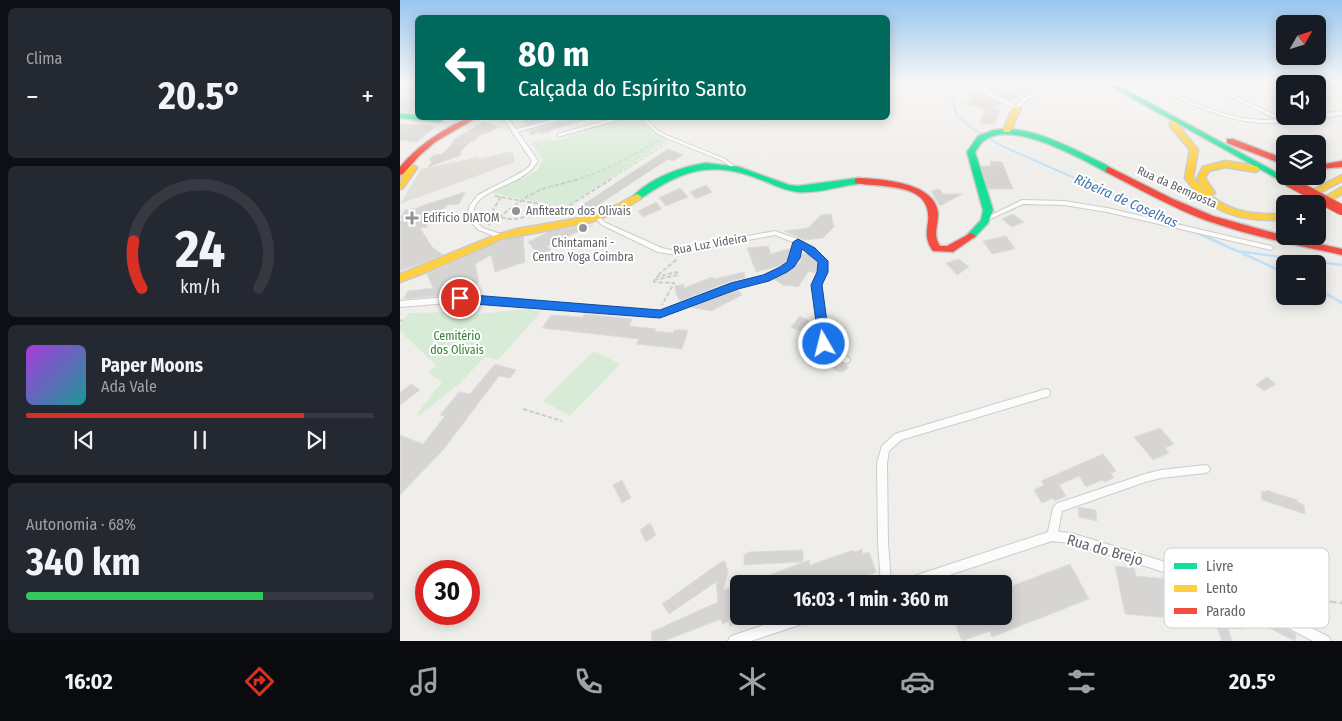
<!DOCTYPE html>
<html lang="pt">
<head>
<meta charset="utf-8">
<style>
  body { margin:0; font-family:"Fira Sans Condensed",sans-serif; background:#242831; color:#f1f3f6; height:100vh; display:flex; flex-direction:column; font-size:19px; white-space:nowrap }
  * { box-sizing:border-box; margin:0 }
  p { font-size:16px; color:#9ea1a6 }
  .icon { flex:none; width:28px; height:28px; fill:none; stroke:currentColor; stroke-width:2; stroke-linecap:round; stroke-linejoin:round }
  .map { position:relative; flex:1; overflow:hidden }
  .side { display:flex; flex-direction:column; gap:8px; padding:8px; background:#0d0f14; width:400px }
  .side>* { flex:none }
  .top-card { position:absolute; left:15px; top:15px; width:475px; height:105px; border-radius:8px; box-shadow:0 2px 12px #0003; background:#00695c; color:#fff; overflow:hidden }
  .needle { width:32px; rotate:51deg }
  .buttons { position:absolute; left:876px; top:15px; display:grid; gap:10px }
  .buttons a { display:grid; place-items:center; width:50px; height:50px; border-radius:8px; background:#171b24; box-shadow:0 2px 12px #0003; font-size:25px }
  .speed { position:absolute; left:15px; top:560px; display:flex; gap:10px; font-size:25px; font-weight:700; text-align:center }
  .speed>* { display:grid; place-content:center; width:65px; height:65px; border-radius:50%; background:#171b24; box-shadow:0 2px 12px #0003; line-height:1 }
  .speed .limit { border:8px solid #d22; background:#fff; color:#111 }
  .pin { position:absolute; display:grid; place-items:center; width:42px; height:42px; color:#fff; margin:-21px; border:2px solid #fff; border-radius:50%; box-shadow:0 1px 5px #0007 }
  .me { position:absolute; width:55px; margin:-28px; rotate:352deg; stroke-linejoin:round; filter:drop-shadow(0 0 4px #0008) }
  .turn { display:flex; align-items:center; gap:18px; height:105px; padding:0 20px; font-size:22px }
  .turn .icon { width:65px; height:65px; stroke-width:2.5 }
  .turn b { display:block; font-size:35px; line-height:42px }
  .big { font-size:38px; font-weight:700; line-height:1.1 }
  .side .card { flex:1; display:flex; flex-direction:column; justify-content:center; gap:8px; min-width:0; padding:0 18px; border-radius:8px; background:#242831 }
  .side .dial { align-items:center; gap:0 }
  .dial svg { height:130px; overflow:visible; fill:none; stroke:#363941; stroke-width:7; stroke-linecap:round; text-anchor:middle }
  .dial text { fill:#f1f3f6; stroke:none }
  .song { display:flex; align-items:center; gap:15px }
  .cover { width:60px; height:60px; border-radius:8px; background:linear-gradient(135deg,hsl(280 70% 55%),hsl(180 70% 35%)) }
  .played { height:5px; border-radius:2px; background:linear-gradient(90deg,#d93025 80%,#363941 80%) }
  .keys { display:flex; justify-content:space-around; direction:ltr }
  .heat { display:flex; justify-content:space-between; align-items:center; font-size:28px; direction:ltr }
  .charge { height:8px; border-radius:4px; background:linear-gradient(90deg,#34c759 68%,#363941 0) }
  .trip { position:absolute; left:330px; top:575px; width:282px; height:50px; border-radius:8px; background:#171b24; box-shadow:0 2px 12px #0003; font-weight:700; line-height:50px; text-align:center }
  .menu { display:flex; height:80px; justify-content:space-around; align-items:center; background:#090b0e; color:#9ea1a6 }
  .menu .icon { width:35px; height:35px }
  .menu .on { color:#d93025 }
  .menu b { font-size:22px; color:#f1f3f6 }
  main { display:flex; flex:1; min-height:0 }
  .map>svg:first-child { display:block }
  .education { fill:#e2e0da }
  .green { fill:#d8ebd6 }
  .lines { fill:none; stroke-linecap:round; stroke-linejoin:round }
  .stream-far2 { stroke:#bfe0f9; stroke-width:2 }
  .stream-far1 { stroke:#bfe0f9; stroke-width:2.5 }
  .stream { stroke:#bfe0f9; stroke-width:3 }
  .building { fill:#d6d5d3; stroke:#deddd9 }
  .lane-casing { stroke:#cbcccc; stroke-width:4.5 }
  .street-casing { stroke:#cbcccc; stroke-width:2 }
  .fast-casing { stroke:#cacacb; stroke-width:3 }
  .slow-casing { stroke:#cacacb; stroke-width:3 }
  .jam-casing { stroke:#cacacb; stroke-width:3 }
  .path-far2 { stroke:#cacfcc; stroke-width:1; stroke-dasharray:4 2; stroke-linecap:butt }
  .path-far1 { stroke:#cacfcc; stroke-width:2; stroke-dasharray:4.5 2; stroke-linecap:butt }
  .path { stroke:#cacfcc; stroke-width:2.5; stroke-dasharray:7 3; stroke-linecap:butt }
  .lane { stroke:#fdfcfc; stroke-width:2.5 }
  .street { fill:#fdfcfc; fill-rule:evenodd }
  .fast { fill:#16e098; fill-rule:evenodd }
  .slow { fill:#ffcf43; fill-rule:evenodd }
  .jam { fill:#f24e42; fill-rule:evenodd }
  .jam-bridge-casing { stroke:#c8b996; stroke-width:12; stroke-linecap:butt }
  .jam-bridge { stroke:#f24e42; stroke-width:10 }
  .route { fill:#1a73e8; stroke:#114b97 }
  .poi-dot { fill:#919496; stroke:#fff; stroke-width:2 }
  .labels { text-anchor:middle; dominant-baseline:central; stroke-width:4; stroke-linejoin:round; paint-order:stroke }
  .street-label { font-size:12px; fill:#5f6368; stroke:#fff }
  .poi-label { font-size:12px; fill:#5f6368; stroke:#fff; text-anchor:start }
  .park-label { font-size:12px; fill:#348238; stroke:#fff }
  .water-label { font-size:14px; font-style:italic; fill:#4174aa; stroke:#fff }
  .near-street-label { font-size:15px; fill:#5f6368; stroke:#fff }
  .key { fill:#fff; stroke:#cfd0d2; stroke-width:1 }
  .key-label { font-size:14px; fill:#5f6368 }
</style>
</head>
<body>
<main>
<section class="side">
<div class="card"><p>Clima</p>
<div class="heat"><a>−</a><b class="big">20.5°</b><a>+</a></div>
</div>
<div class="card dial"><svg viewBox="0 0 100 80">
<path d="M14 69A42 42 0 1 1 86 69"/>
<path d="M14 69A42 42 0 0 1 9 40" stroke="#d93025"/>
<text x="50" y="56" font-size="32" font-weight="700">24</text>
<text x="50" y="72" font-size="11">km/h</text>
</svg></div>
<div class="card">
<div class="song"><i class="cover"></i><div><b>Paper Moons</b><p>Ada Vale</p></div></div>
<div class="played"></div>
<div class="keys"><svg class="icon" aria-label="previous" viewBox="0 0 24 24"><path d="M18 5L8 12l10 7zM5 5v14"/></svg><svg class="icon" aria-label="pause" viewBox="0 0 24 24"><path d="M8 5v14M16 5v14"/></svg><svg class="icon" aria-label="next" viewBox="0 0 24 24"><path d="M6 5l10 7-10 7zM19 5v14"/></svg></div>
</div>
<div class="card"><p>Autonomia · 68%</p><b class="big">340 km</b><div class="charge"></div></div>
</section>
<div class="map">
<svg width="942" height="641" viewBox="0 0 942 641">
  <rect width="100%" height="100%" fill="#efeeea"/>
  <path class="education" d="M0,86L17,87V98L3,110H0Z
    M112,151L115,162L0,204L21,169L78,157L79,159Z"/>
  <path class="green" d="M225,118H240L253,132L270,139L163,209L150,204L91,193L126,177L138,170L143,159L132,143L148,138L151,141L169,138L168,134Z
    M127,309L141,312L98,360L85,357L60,383L19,416L17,414L42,382L28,372L37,366L0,331V325L9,313L55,312L69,315Z
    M194,351L220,364L170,416L143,401Z"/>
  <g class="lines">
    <path class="stream-far2" d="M541,83L551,97L557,116L573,129L604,147L679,180"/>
    <path class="stream-far1" d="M676,179L780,225
      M793,231L837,251L942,265
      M842,253L885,273
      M918,289L939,301"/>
    <path class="stream" d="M937,300L942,303"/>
  </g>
  <path class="building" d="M583,83H647L621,94L623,95L610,101L596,93Z
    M582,91L590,99L602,104L595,108L600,109L595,124L580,123L585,109L560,102L573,100L566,95Z
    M0,100L18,101V106L10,113L0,112Z
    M122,118H154L126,125Z
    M169,118H186V120L150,130V132L141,134L140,132L131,135L129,131L168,120Z
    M84,122L98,127L86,134L83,133L74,141L70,142L60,152L61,155L28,167L32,162L29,159L34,155L42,154L53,143L54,139Z
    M0,124L31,126L35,127L17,142L0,140Z
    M268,149L283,155L273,161L268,159L186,213L176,209Z
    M590,161L602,162L613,189H588L581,166H591Z
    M306,185L312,192L296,199L290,192Z
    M280,188L288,197L266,206L259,198Z
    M539,189L544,194H562L540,206L531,191Z
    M65,192L59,204L46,205V208L21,215L28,227L20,228L32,247L43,255L0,271V222L2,221L1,216L5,210L18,208V207Z
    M256,202L262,209L243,217L238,211Z
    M431,214L434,227L423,238L405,240L384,231L408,228L421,215Z
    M613,214L624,222L612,227L602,219Z
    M193,225L147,246L151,250L139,255L128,242L150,231Z
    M123,235L125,262L95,272L91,255L75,264L79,281L75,287L63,286L59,294L3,299L8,291L33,288L27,274L95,243Z
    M606,236L615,249L592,254L583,241Z
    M368,246L371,254L391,248L390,257L383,265L356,272L347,248Z
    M408,253L418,263V269L415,273L409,271L398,287L386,285L384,286L374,279L395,266L402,260H399L401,254Z
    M559,259L569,267L557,275L546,263Z
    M344,272L345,278L331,281L280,301L276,294L275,286L284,284V288L312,277L314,279Z
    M337,289L342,295L311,311L290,307Z
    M184,314L232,319L229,326L256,329L254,331L273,333L274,330H288L282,349L236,344L239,339L142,328L151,315L183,317Z
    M400,316L410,321L399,331L391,327Z
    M421,348L442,363L447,365L448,368L443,372L437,371L413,354Z
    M95,364L116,370L110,378L99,376L43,450L0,495V435L23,444L45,416L40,415L59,392L70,394Z
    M867,377L876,384L864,391L856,385Z
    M11,384L20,390L0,405V393Z
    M760,428L774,444L765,448L769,453L753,460L734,437Z
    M703,454L716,471L711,473L714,478L704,482L702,480L686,487L679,476L659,485L666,496L655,501L653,498L642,503L634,490L644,485L641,481Z
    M222,480L231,498L222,503L213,485Z
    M866,490L897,500V502L904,505L905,514L862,500L861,491L866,492Z
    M678,507L696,510L697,521L679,517Z
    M250,523L256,535L246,542L240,530Z
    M462,549L463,554L469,552L476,572L448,584H346L409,560L410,565L453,550L454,552Z
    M403,550V562L344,565V555L349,552Z
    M325,561L328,572L323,590L331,588L338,623L330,626L329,621L322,624L321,619L264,641H252L251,632L318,602L316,582L269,614L262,604L321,562Z
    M670,564L689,599L592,637L590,631L562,641L552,616H604V589Z
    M715,566L734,568L736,576L778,580L780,589L805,591L807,598L832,600L842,629L828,628L832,641H822L815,622L725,614Z
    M859,615L896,634L895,641L859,623Z"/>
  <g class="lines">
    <g class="lane-casing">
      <path id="lane" d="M243,118L256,131L265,136L324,160L332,166
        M159,135L220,118"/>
    </g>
    <g class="street-casing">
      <path id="street" d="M576,83H580L595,95L616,106L624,97L674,83H680L628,99L617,109L591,97Z
        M745,83H750C786,99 823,119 863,120C882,120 899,116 918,116V114L942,111V115L880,123H862L845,121L826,117L793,105Z
        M802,83H807L875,115L885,117L882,119L872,117Z
        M40,118H64L61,120L38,121V119Z
        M103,118H108L116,129L160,118H167L118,132L138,161C123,186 86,186 75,206C74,210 73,214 72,218L83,228L103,235L104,237L103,239H101L79,230L66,218L70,205L78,195L122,172L129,167L132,161Z
        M622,200L664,201L707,208L871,246L874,248L871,250L707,212L664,205L623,204L588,220H584L583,219Z
        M198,216L206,223L262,248L271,250L375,231L400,240L414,248L426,261V272L420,285L429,342L449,358L450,360L449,362L446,363L443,362L422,346L421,344L412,285L420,272V262L410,252L400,246L398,258L394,265L385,272L368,280L336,287L260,317L60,302L0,307V301L60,296L260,311L332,283L364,276L381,268L389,263L392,258L395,243L375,235L271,254L258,252L202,225L195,218Z
        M646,389L649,390L650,393L649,396L501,440L489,451L487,463L488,542L491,584H481L478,542L477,463L482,446L495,434L498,433Z
        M805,465L808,466L810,469L808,472L805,473L761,478L745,482L662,511L658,532L671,533L811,576L929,637L931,641H913L809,586L671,543L652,541L522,584H500L501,580L505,579L648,532L653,508L655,505L658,503L745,474L761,470Z
        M391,616H413L412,620L408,622L351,641H328L330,637L334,635Z"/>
    </g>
    <g class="fast-casing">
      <path id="fast" d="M705,83H713L892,181L888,184L885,183Z
        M0,114L18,115V118H38L44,120L40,122L0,118Z
        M594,130C626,125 662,143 690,157C697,161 707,164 713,170L709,173L706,172C680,158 612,120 585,140C581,142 578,148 575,152L593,210L588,223L574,238H568L566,236L568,234L581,220L583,210L567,152L578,136Z
        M306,163L339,167L389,185L398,186L458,178L462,181L458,184C438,186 418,194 397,192C382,190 368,182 354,177C308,160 279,172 240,199L237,200L232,197C251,178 280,167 306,163Z"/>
    </g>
    <g class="slow-casing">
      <path id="slow" d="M614,106L621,108L610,132H604L603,130Z
        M770,122H776L798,150L793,178L805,191L797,178L803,167L825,161L856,166L860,169L856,172L825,167L809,171L805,178L815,193L810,195C832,214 858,215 885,214V220C841,221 812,215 785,178L790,150L770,126Z
        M13,165L17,168L3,188L0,189C0,179 4,169 13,165Z
        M942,175V181L898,204H886Z
        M942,187V194L920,206L918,207V204H913Z
        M237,194L242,197L240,199L224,209L191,222L102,239L29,271L0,282V274L96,235L117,229L186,217L217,205Z"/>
    </g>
    <g class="jam-casing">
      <path id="jam" d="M67,118H76L35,142L19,156L3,174L0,175V167C18,145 42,130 67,118Z
        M827,139H833L885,159V165L827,143Z
        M942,161V167L918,169V165Z
        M709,167L773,199L813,216L885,236L942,249V255C896,245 850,236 805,220C771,207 739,189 706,172V168Z
        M458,178C481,179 534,182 538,212C539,224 532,235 540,246H547L571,233L576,236L553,252L533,251C526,242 526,234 528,222C533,181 480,188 455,183V179Z"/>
    </g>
    <path class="path-far2" d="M174,180C204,172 232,156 259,140
      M209,180L267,143"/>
    <path class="path-far1" d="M95,196L152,206L146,218
      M101,197L93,210C106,227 130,217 144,206
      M153,216L211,179
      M88,225L128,196L142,189L179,179
      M258,275L277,259
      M254,280V282L274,283L262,305
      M254,280L278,275L277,272L256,277
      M42,292L46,285
      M0,321L3,320
      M123,409L162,421"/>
    <path class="path" d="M823,577L844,578L915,600L942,603"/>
    <use href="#lane" class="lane"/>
    <use href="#street" class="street"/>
    <use href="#fast" class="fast"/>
    <use href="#slow" class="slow"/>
    <use href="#jam" class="jam"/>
    <g class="jam-bridge-casing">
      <path id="jam-bridge" d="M888,181L942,210"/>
    </g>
    <use href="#jam-bridge" class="jam-bridge"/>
  </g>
  <linearGradient id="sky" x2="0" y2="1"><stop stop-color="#97c6ef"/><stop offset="0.48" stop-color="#f8f7f6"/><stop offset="1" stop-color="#f8f7f6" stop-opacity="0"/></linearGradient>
  <rect width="942" height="172" fill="url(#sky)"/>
  <path class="route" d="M398,239L415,248L428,261V272L422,285L430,344L429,348H420L419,344L411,285L417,272L418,262L402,249L400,258L394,267L387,272L369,281L338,289L260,318L60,303L55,298L60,294L260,310L331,283L363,275L380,267L387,262L393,242Z"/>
  <g class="poi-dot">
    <circle cx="116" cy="211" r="5"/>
    <path d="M9.5 210.5h5v5h5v5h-5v5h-5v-5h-5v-5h5z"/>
    <circle cx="183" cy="228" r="5"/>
  </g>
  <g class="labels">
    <g class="street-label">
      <text transform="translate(777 187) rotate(24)">Rua da Bemposta</text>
      <text transform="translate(310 244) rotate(-10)">Rua Luz Videira</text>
    </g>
    <g class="poi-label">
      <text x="126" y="211">Anfiteatro dos Olivais</text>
      <text x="23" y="218">Edifício DIATOM</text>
      <text x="183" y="243" text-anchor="middle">Chintamani -<tspan x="183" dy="14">Centro Yoga Coimbra</tspan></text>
    </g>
    <g class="park-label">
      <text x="57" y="336">Cemitério<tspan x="57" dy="14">dos Olivais</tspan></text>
    </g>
    <g class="water-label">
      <text transform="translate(726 201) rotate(24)">Ribeira de Coselhas</text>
    </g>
    <g class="near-street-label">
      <text transform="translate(705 550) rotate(16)">Rua do Brejo</text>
    </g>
  </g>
  <rect x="764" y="548" width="165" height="80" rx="8" class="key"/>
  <rect x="774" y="563" width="23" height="6" fill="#16e098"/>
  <rect x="774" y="585" width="23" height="7" fill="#ffcf43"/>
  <rect x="774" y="608" width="23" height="6" fill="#f24e42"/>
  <g class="key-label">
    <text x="806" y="571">Livre</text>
    <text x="806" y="593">Lento</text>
    <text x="806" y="616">Parado</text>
  </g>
</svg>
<div class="buttons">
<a><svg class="needle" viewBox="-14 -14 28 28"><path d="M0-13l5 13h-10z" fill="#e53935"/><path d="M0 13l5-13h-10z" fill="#9ea1a6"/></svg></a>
<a><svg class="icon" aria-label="sound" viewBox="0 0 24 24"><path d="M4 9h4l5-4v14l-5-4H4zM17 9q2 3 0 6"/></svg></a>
<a><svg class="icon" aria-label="layers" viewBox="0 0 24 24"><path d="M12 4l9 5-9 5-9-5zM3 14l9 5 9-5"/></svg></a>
<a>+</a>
<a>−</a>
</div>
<div class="speed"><div class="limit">30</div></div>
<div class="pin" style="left:60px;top:298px;background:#d93025"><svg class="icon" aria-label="arrive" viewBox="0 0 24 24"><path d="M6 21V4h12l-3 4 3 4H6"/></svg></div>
<svg class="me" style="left:424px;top:344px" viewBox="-20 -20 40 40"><circle r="17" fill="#1a73e8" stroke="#fff" stroke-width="3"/><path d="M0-11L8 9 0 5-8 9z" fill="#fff"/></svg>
<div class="trip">16:03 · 1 min · 360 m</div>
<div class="top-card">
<div class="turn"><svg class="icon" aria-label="left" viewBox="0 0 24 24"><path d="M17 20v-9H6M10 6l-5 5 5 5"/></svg><div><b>80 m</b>Calçada do Espírito Santo</div></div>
</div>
</div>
</main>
<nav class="menu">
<b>16:02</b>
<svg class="icon on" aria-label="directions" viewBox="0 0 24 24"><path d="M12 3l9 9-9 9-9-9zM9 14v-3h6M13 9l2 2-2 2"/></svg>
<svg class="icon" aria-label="music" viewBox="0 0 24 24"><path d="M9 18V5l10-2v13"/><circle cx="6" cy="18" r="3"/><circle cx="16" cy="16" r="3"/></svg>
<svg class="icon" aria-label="phone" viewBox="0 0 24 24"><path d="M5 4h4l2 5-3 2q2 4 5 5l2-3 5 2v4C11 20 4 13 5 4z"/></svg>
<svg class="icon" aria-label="climate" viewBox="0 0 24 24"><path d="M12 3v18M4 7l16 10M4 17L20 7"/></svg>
<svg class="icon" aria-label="car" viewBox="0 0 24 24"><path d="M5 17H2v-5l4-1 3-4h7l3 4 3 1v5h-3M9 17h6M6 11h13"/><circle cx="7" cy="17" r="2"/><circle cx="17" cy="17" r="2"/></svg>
<svg class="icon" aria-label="filters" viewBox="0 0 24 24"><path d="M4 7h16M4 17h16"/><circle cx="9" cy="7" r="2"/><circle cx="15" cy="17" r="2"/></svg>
<b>20.5°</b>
</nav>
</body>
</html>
